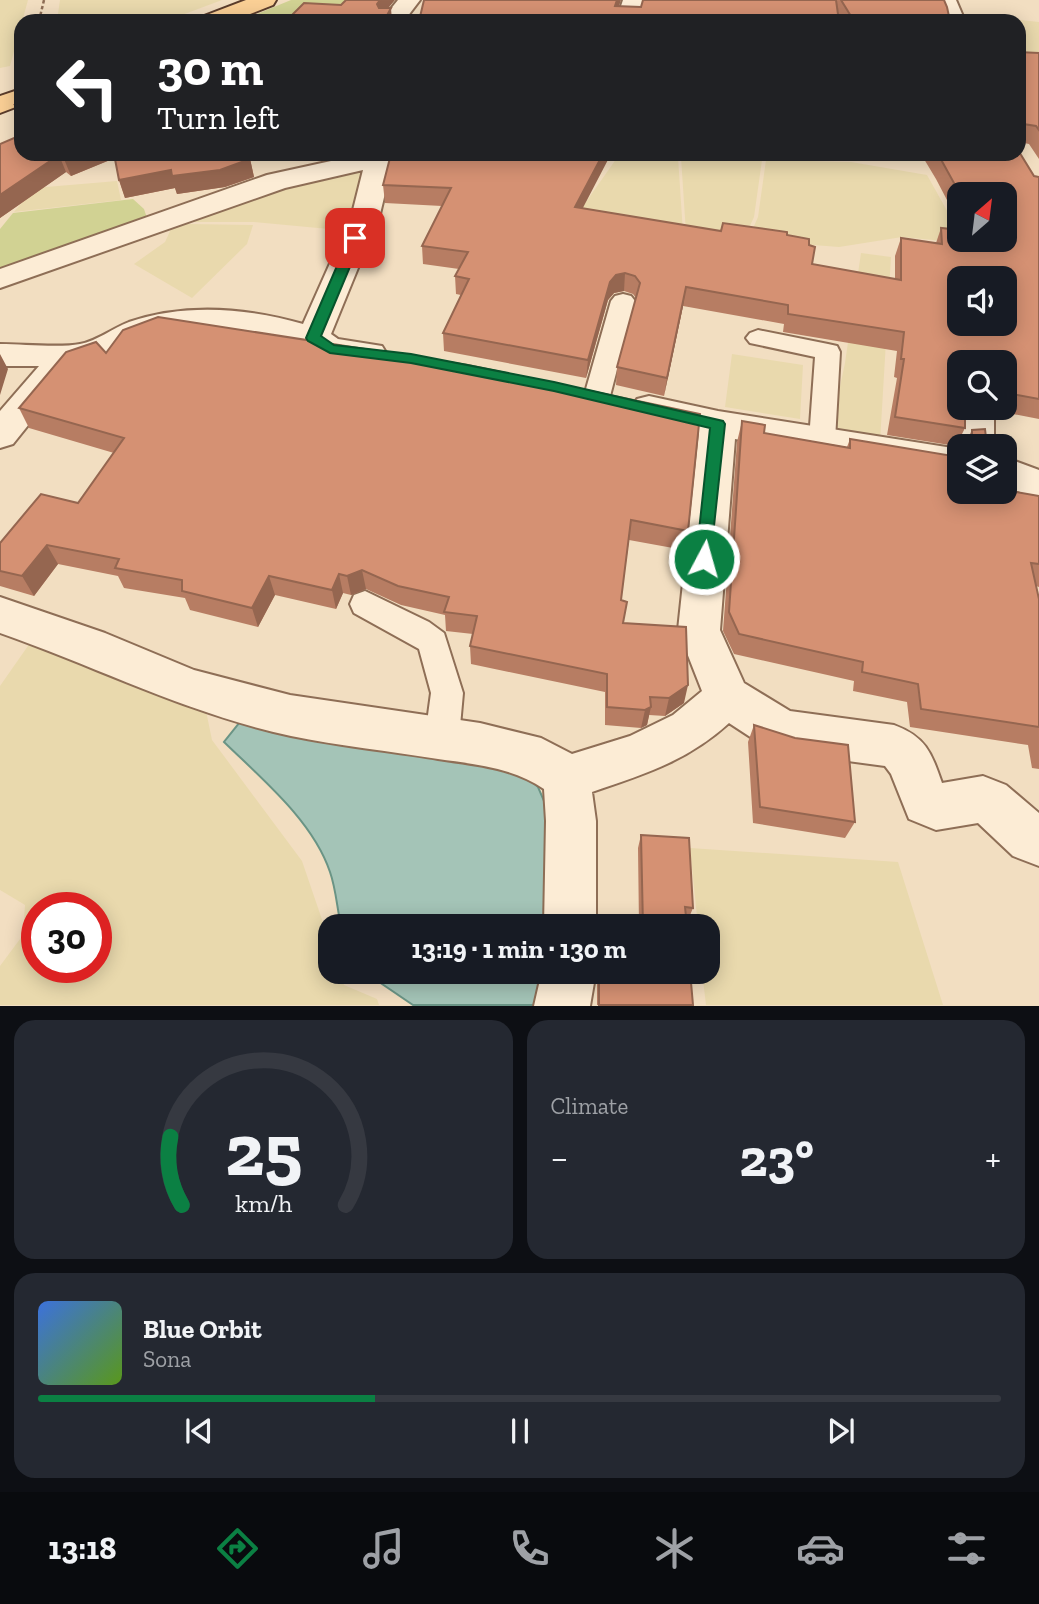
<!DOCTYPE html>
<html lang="en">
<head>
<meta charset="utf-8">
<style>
  body { margin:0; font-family:"Zilla Slab",serif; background:#242831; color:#f1f3f6; height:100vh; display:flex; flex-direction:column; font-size:26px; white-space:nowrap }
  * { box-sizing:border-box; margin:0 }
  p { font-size:23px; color:#9ea1a6 }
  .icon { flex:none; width:38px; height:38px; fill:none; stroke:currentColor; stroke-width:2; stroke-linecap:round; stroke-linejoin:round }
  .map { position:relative; height:1006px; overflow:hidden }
  .sheet { display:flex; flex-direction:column; gap:14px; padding:14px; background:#0d0f14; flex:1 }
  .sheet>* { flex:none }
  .banner { position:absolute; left:14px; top:14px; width:1012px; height:147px; border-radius:21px; box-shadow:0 4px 18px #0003; background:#202124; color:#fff; overflow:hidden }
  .needle { width:46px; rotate:28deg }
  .controls { position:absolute; left:947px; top:182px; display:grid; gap:14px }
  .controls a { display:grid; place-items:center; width:70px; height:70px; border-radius:14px; background:#171b24; box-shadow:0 4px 18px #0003; font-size:35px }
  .speed { position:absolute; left:21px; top:892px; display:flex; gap:14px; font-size:35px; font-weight:700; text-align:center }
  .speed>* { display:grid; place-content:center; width:91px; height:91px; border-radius:50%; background:#171b24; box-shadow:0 4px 18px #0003; line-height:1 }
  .speed .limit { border:10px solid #d22; background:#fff; color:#111 }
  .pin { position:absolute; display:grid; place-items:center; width:60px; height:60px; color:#fff; margin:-30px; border-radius:14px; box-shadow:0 4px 10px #0006 }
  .me { position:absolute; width:77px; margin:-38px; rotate:6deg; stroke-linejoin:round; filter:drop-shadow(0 0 5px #0008) }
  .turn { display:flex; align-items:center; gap:24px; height:147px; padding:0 28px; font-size:32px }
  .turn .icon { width:91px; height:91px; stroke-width:2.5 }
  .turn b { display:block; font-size:49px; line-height:60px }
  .big { font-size:52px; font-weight:700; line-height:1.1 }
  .sheet .card { flex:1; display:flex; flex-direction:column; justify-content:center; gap:10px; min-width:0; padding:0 24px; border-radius:21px; background:#242831 }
  .sheet .dial { align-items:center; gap:0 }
  .dial svg { height:182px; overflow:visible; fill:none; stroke:#363941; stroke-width:7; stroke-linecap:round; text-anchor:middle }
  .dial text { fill:#f1f3f6; stroke:none }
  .song { display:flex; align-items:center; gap:21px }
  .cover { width:84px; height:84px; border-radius:10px; background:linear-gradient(135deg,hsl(220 70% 55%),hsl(90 70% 35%)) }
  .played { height:7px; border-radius:4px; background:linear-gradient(90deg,#0b8043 35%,#363941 35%) }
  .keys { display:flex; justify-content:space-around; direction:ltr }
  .heat { display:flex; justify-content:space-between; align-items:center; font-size:38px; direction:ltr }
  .sheet .tiles { flex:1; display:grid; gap:14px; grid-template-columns:1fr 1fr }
  .card:last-child { grid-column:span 2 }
  .trip { position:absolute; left:318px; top:914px; width:402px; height:70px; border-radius:21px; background:#171b24; box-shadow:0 4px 18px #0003; font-weight:700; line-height:70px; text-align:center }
  .tab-bar { display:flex; height:112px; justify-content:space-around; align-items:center; background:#090b0e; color:#9ea1a6 }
  .tab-bar .icon { width:49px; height:49px }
  .tab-bar .on { color:#0b8043 }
  .tab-bar b { font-size:32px; color:#f1f3f6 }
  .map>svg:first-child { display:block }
  .farmland { fill:#e9d9ad; fill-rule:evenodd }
  .green { fill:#d1d293 }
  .water { fill:#a4c4b7; stroke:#6a9485; stroke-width:2 }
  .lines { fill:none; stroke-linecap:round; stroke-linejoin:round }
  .service-casing { stroke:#8e6e56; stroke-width:4 }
  .minor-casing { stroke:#8e6e56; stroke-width:4 }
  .primary-casing { stroke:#5b3c2b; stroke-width:4 }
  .path { stroke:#8e6e56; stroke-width:2.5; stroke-dasharray:3.5 2.5; stroke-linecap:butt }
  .service { fill:#fcecd5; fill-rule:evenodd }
  .minor { fill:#fcecd5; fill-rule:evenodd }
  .primary { fill:#facf95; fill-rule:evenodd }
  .wall { fill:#b77d63 }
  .shaded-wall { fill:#956650 }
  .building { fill:#d59173; stroke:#956650; stroke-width:2; fill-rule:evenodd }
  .route { fill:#0b8043; stroke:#07532c; stroke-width:2 }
</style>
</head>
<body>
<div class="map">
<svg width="1039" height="1006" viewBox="0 0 1039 1006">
  <rect width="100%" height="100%" fill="#f2dec1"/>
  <path class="farmland" d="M0,0H28L10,66L0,68Z
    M60,0H222L166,21H57Z
    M981,16L1039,22V71L1019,70L1018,21H966L965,19Z
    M619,155L678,157L683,233L581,209Z
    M681,157L762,160L754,217L744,239L686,233Z
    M766,160L851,162L927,175L959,232V240L965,243L902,237L839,247L748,240L758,217Z
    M373,167L350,231L254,222H188L272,192Z
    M117,181L121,200L14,212L34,188Z
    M186,224L253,225L247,244L192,298L134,264L165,242L172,227Z
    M861,253L891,257L880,442L842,435L832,424L845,363Z
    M732,354L803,365L800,419L725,407Z
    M30,643L205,706L212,740L302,861L331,946V971H339L344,985L377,999L379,1005H0V966L23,935L25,905L0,890V686ZM37,908H96V968H37Z
    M690,848L898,862L943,1005H706L702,971H709V926H698Z"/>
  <path class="green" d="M291,0H359L305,13L240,21Z
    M133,199L144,209L147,218L0,269V229L13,213Z"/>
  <path class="water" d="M240,722L271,732L504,769L525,776L538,787L551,817L544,926H341C337,908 336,889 330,872C313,821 262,779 224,742Z
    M363,971H541L539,998L535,1005H413Z"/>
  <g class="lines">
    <g class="service-casing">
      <path id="service" d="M623,294L631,296L635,301L610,396L606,402L597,405L588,402L584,396L611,301L615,296Z
        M758,330L828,344L837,346L840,352L835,440L831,447L822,449L813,447L809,440L815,357L750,343L746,338L750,333Z
        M365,591L429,622L444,633L463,693L459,737L454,748L442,752L430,748L425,737L431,693L419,649L354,613L350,604L354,595Z"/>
    </g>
    <g class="minor-casing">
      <path id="minor" d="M398,0H420L404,21H381Z
        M623,0H645L638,21H616Z
        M934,0H956L965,21H943Z
        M363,154H413L409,160L392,164L380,214L331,334L338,339L382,346L387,354L382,362C364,367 336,364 319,357C312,354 307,348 301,345C277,335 243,330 217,330C195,330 174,330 153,337C124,347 101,366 69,366L71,370L66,378L13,444L0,448V411L39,366H0V344C22,344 60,348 80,344C97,341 113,328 129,322C185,303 247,308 303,324L352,214L363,170L285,188L0,288V269L267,175Z
        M649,396L718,411L959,449V477L735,439L720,630L744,683L790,711L894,725C926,737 931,752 942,783L983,776L1006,785L1039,813V866L1013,856L978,823L936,830L909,819L891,774L885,766L788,753L755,740L729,723C687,761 645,774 592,792L596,821V926H544L546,821L544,789C514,768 474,764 438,759C389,751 339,746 291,736C189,714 97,667 0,633V597L105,633L194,670L290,695L480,723L541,738L572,754L630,736L673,715L702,691L678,630L699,432L637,417L631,408L637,399Z
        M960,408H994V446L959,448Z
        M1004,457L1039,470V499L1004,486Z
        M542,971H596L590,1006H534Z"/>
    </g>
    <g class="primary-casing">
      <path id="primary" d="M246,0H276L273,5L232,21H201L204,16Z
        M21,89V105L0,113V96Z"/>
    </g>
    <path class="path" d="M39,21L44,0"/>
    <use href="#service" class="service"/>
    <use href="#minor" class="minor"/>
    <use href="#primary" class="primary"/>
  </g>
  <path class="wall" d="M643,0H944L950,21H840L839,19L619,6L641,7Z
    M1018,52L1039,53V159L1029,144L1019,142L1018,144Z
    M21,103V121L15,105Z
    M0,144L249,154L254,177L225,187L177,194L175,188L125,198L119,180L115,158L71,176L66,172L0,218Z
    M391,154L583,208L721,231L787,235L809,245L812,264L895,279V256L901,238L936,243L941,228L1004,240V194H959V223L936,179L921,154H1018L1034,176L1039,177V419L997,411L995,408H1004V362H959L965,428L956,446L887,435L897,378L894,377L897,351L783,332L784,324L683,306L664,396L616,385L617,367L636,298L633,294L624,291L614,293L608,300L586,378L444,351L443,333L461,295L456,294L455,276L459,269L423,264L422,246L442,206L385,203L383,185Z
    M106,353L688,531L684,550L629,540L621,600L624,623L684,703L665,716L649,715L647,725L641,728L605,725V692L471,664L470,646L473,634L446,631L445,615L401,605L366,589L351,595L343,593L336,609L275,595L258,627L190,610L185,598L124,588L118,576L58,564L34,596L0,586V543L78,503L114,453L29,428L19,408Z
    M742,421L764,433L847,447L850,439L959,492L1039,496V587L1036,586L1039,599V769L1032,768L1028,745L910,727L907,702L853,691L854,681L734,654L723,631L737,442Z
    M972,430L987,446H964Z
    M754,725L855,822L845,838L753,823L748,742Z
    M641,835L693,908L688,920H686L687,926H639L638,848Z
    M599,971L693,1005H597V981Z"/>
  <path class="shaded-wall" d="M380,0H395L379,19L377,4Z
    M617,0H621L614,21L615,6Z
    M391,8L392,21H384Z
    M76,154H116L117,157L71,176L64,159Z
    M603,154H611L574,225L575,207Z
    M59,155L66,172L0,218V195Z
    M250,159L254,177L225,187L177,194L175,188L125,198L119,180L171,170Z
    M625,273L624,291L614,293L608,300L586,378L588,360L610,282L616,275Z
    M686,287L683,306L664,396L667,378Z
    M0,354L8,369L0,395Z
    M47,545L58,564L34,596L22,576Z
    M362,570L366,589L351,595L347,576Z
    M339,574L343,593L336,609L332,590Z
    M269,576L275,595L258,627L252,608Z
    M688,685L684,703L665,716L669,698Z
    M651,707L647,725L641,728L645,710Z"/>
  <path class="building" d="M346,0H380L377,4L379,8H391L384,21H286L304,3L341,5Z
    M424,0H617L615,6L641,7L643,0H836L839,21H419Z
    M841,0H944L947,7L950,21H854Z
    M1018,52L1039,53V130L1036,126L1023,124V134H1018Z
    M21,103V110L15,105Z
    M21,135V154H76L64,159L59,155L0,195V144Z
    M1018,150L1034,176L1039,177V399L1006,393L1004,390V362H959V408H965V428L895,417L904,359H901L904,332L788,314V305L686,287L667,378L617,367L640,283L635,276L625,273L616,275L610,282L588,360L443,333L469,279L455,276L468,252L422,246L451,188L383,185L391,154H603L575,207L721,231L723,223L787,232V235L809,239V245L815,247L812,264L901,280V238L942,244L941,228L959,230V240H1004V194H960L938,154H1018ZM959,278H1004V324H959Z
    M114,154H249L250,159L220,170L172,176L171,170L119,180Z
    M158,317L468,365L700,414L688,531L631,520L621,600L627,602L623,623L686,627L688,685L669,698L650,697L651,707L645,710L607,707V674L470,646L477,616L444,612L449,597L398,586L362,570L347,576L339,574L332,590L269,576L252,608L182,591V580L115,568L119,559L47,545L22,576L0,571V543L41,494L78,503L124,438L19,408L66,352L96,342L106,353L123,330Z
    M742,421L765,425L764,433L850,448V439L959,457V492H1004V490L1039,496V564L1031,563L1039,599V727L921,709L918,684L862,672L863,662L739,634L729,612Z
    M985,429L987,446H972V430Z
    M754,725L795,738L848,745L855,822L760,807Z
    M641,835L689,838L693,908L685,907L687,926H643Z
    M599,971H690L693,1005H599Z"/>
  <path class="route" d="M355,235L362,238L321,336L334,345L411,354L554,382L723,421L725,424L710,563H698L696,559L710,428L554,391L411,363L330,353L308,341L306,338L349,238Z"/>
</svg>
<div class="controls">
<a><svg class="needle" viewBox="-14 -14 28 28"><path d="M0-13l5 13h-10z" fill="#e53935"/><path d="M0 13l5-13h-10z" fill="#9ea1a6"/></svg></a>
<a><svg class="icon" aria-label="sound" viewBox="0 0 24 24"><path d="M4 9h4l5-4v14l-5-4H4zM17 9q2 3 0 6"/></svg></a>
<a><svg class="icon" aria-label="search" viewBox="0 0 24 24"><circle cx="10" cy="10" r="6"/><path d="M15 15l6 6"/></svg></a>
<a><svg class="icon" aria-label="layers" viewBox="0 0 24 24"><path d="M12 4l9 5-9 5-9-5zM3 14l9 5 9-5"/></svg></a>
</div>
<div class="speed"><div class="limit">30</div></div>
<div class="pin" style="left:355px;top:238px;background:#d93025"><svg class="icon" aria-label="arrive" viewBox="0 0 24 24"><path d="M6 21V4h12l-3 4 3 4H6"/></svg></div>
<svg class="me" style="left:704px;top:559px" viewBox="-20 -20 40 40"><circle r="17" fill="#0b8043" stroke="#fff" stroke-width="3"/><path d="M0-11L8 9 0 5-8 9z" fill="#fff"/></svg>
<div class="trip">13:19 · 1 min · 130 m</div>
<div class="banner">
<div class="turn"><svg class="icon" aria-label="left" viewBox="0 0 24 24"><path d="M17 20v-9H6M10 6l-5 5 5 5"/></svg><div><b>30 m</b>Turn left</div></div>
</div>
</div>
<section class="sheet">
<div class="tiles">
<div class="card dial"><svg viewBox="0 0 100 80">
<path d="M14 69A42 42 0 1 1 86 69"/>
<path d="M14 69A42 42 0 0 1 9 39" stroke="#0b8043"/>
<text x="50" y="56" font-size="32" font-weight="700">25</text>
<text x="50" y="72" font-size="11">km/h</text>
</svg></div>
<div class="card"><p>Climate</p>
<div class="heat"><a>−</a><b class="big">23°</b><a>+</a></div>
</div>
<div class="card">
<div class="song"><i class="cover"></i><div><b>Blue Orbit</b><p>Sona</p></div></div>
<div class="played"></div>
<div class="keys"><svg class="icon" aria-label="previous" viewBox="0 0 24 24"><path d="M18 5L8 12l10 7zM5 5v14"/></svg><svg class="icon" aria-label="pause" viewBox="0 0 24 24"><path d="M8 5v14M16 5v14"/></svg><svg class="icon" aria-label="next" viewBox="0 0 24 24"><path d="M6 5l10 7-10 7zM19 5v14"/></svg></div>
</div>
</div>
</section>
<nav class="tab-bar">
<b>13:18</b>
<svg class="icon on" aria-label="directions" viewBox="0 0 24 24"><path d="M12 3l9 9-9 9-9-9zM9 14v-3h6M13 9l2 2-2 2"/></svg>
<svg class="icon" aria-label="music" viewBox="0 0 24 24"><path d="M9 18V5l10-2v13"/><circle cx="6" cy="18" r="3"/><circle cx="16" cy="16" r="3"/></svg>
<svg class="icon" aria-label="phone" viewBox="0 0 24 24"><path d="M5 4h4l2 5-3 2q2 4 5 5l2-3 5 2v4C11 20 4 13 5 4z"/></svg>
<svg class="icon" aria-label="climate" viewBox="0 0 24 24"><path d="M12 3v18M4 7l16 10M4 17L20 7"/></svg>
<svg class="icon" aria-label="car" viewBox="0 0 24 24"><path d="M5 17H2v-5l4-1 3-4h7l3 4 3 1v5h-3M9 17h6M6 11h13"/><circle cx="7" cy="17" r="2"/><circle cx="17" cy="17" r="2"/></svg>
<svg class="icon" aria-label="filters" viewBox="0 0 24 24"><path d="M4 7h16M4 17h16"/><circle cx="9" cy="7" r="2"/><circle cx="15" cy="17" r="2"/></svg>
</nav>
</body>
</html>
